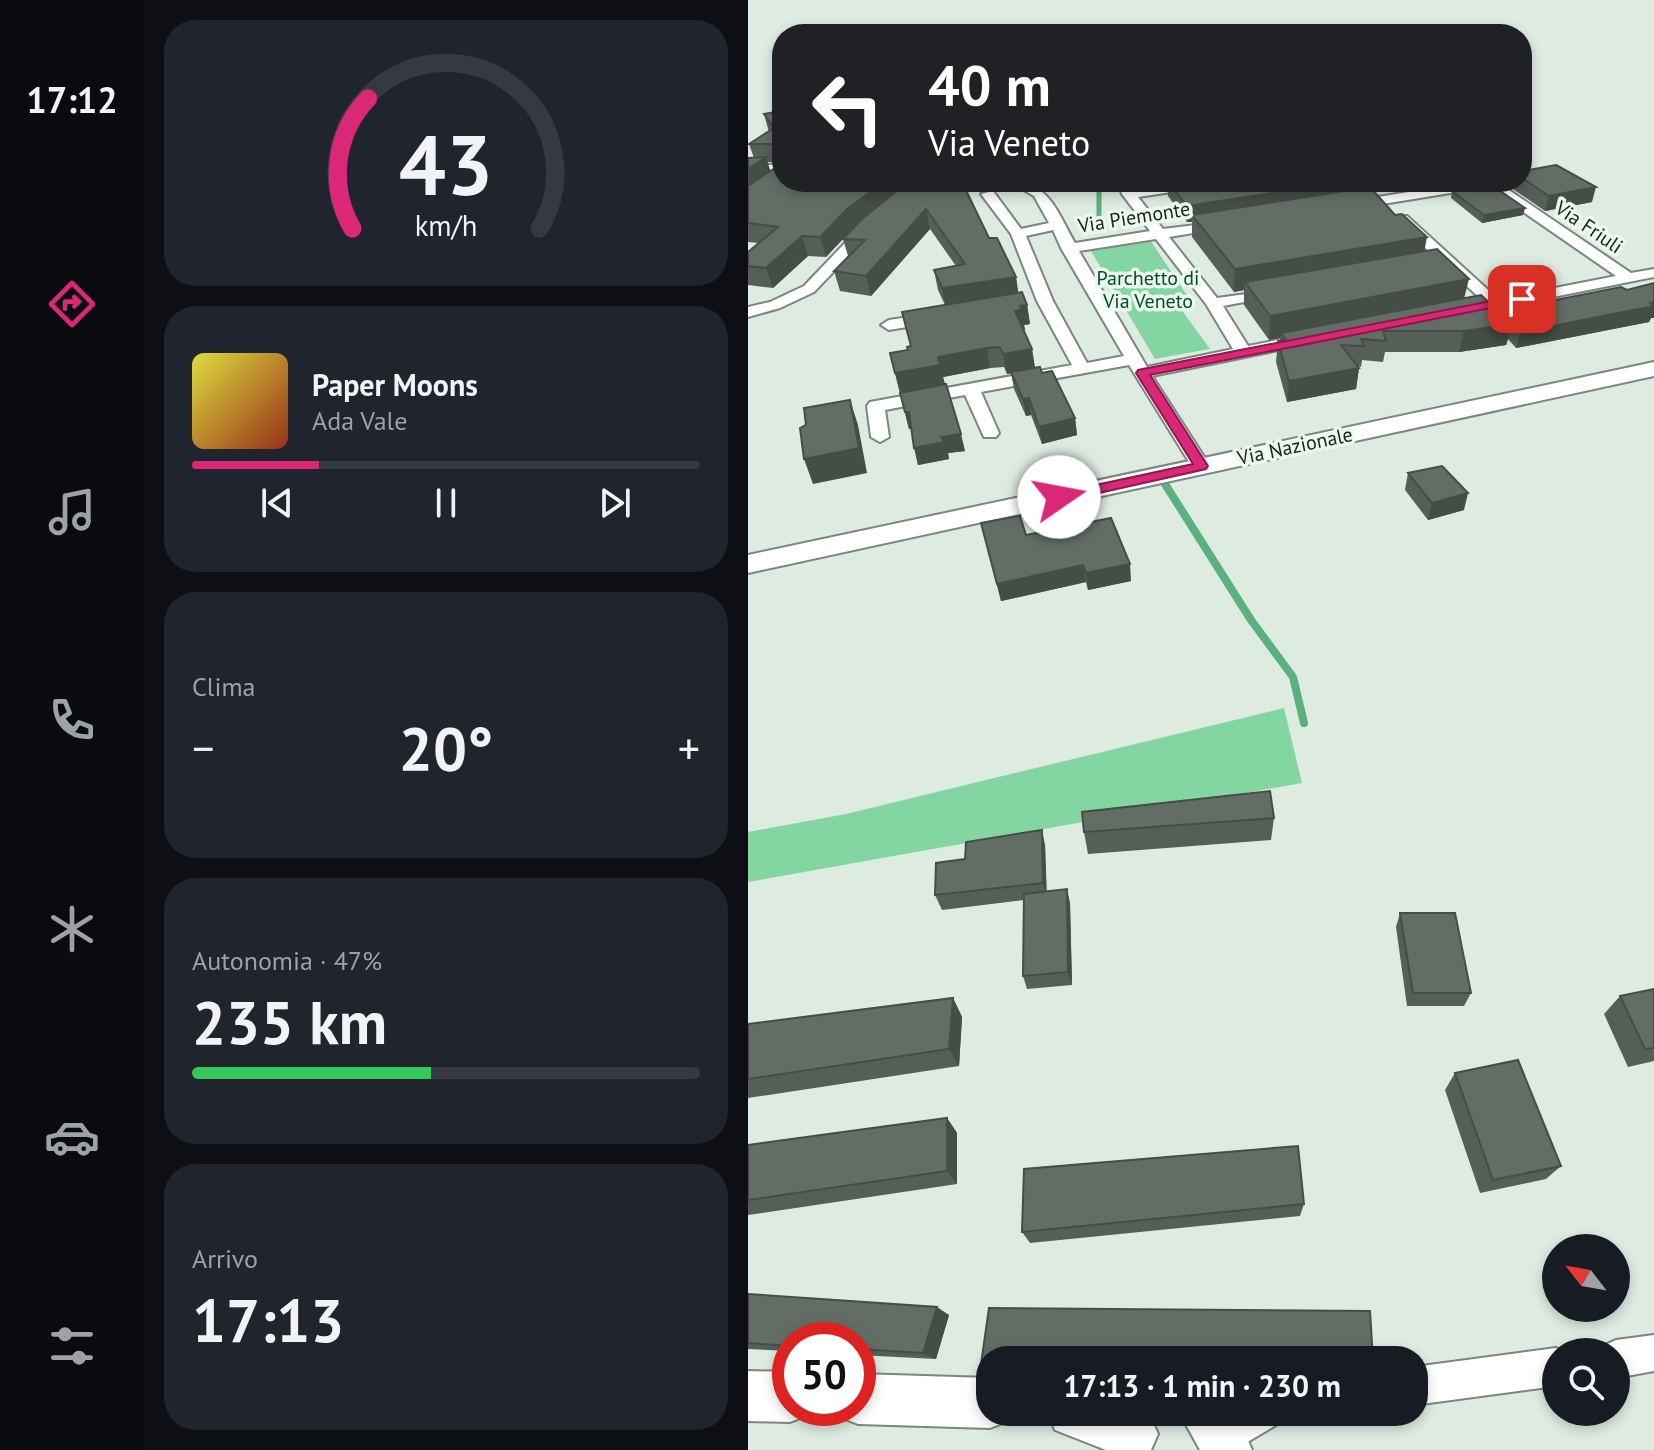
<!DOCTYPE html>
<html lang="it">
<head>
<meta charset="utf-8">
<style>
  body { margin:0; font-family:"PT Sans",sans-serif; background:#20242c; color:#f1f3f6; height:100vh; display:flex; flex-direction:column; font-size:30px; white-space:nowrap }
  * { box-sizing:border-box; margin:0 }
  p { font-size:26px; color:#9ea1a6 }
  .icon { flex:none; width:44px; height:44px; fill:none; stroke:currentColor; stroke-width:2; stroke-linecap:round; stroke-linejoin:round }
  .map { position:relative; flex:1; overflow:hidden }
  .details { display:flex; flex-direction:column; gap:20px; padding:20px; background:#0d0f14; width:604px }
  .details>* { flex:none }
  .guide { position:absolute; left:24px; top:24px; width:760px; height:168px; border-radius:32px; box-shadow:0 4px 12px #0003; background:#202124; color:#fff; overflow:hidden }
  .needle { width:52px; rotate:301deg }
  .controls { position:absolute; left:794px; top:1234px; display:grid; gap:16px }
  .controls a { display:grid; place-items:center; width:88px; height:88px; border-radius:50%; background:#171b24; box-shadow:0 4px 12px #0003; font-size:40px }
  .speed { position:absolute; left:24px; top:1322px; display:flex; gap:16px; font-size:40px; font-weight:700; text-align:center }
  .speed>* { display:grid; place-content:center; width:104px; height:104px; border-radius:50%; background:#171b24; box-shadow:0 4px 12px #0003; line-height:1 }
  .speed .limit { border:12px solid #d22; background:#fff; color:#111 }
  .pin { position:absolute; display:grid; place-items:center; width:68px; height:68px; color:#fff; margin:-34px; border-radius:16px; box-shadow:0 4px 12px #0006 }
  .me { position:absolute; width:88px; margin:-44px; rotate:78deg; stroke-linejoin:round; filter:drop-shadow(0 0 6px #0008) }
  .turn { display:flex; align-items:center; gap:28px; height:168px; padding:0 24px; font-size:36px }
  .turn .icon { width:104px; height:104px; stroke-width:2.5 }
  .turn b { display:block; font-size:56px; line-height:68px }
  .big { font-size:60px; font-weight:700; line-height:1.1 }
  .details .widget { flex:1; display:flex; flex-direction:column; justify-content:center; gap:12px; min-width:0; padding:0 28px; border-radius:32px; background:#20242c }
  .details .dial { align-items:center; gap:0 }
  .dial svg { height:208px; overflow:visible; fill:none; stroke:#363941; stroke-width:7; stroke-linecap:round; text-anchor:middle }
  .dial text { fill:#f1f3f6; stroke:none }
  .song { display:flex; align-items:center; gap:24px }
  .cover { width:96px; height:96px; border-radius:12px; background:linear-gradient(135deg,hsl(60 70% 55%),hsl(10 70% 35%)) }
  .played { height:8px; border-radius:4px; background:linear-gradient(90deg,#db2777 25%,#363941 25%) }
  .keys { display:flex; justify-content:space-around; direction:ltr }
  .heat { display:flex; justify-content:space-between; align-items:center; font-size:44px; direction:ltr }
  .charge { height:12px; border-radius:6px; background:linear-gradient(90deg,#34c759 47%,#363941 0) }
  .trip { position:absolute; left:228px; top:1346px; width:452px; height:80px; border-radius:32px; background:#171b24; box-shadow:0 4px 12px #0003; font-weight:700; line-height:80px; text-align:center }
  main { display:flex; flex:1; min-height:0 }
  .tabs { display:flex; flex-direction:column; width:144px; justify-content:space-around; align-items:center; background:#090b0e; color:#9ea1a6 }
  .tabs .icon { width:56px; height:56px }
  .tabs .selected { color:#db2777 }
  .tabs b { font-size:36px; color:#f1f3f6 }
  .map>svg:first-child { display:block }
  .green { fill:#83d6a1 }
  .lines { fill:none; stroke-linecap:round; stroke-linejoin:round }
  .stream-far1 { stroke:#5bb17d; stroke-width:5 }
  .stream { stroke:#5bb17d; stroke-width:8 }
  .street-casing { stroke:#7a867e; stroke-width:4 }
  .secondary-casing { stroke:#7a867e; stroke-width:4 }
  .street { fill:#fff; fill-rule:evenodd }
  .secondary { fill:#fff; fill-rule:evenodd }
  .wall { fill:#545f57; fill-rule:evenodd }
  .shaded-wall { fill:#454d47 }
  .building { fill:#626e65; stroke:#454d47; stroke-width:2 }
  .route { fill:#db2777; stroke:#8e194d; stroke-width:2 }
  .labels { text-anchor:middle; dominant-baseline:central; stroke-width:7; stroke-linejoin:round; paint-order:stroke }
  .far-street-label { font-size:20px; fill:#1d221e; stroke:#eaf8ee }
  .far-park-label { font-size:20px; fill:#034a28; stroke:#eaf8ee }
</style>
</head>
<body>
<main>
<nav class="tabs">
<b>17:12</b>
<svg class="icon selected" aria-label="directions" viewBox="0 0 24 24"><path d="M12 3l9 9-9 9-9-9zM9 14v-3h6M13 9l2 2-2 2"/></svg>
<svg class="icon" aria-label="music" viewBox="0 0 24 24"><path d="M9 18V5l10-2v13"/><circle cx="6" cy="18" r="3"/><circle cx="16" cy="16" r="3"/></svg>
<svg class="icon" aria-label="phone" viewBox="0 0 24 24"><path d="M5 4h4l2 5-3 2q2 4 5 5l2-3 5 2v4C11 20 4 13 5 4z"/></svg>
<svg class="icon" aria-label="climate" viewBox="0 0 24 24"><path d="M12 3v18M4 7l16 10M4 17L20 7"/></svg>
<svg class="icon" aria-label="car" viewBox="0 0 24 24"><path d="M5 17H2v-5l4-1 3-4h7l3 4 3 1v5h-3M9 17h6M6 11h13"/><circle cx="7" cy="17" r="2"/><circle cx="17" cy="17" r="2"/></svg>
<svg class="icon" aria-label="filters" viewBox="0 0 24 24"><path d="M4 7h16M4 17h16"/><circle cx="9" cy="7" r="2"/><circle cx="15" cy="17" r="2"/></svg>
</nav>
<section class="details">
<div class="widget dial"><svg viewBox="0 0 100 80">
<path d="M14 69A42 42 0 1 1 86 69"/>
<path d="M14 69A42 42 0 0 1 20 19" stroke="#db2777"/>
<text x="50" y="56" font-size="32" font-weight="700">43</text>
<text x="50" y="72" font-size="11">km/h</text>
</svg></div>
<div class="widget">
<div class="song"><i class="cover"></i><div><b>Paper Moons</b><p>Ada Vale</p></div></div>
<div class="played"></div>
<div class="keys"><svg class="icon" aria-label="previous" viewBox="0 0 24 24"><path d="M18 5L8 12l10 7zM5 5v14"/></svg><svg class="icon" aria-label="pause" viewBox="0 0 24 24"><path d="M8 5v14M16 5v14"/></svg><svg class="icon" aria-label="next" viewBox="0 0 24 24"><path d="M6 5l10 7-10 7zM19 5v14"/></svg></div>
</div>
<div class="widget"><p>Clima</p>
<div class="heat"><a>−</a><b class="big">20°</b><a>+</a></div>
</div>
<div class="widget"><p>Autonomia · 47%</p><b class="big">235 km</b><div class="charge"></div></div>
<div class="widget"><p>Arrivo</p><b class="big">17:13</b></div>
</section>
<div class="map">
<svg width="906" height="1450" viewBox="0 0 906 1450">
  <rect width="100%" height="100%" fill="#ddebe1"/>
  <path class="green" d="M402,240L443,301L430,305L462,349L407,359L343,251Z
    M536,708L554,783L0,882V832L98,814Z"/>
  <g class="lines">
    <path class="stream-far1" d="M351,182V230"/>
    <path class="stream" d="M417,484L503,620L545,677L556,723"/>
    <g class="street-casing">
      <path id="street" d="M34,164V172L0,174V166Z
        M262,182C302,182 309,212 327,243L402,231L374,194L370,182H382L386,189L437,182H470L464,186L390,197L415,229L481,221V227L421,237L469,298L534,289V295L475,306L500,346L560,334L568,339L560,344L404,376L462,466L460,470H446L381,365L233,392L251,433L248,437H236L217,395L137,410L141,437L132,442L123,437L119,406L122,402L324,365L289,301L263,234L233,194L245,191L273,229L301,223L286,196ZM305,230L313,248L376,356L339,363L305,301L278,236ZM408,239L458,304L485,349L399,367L331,251Z
        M724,182H749L883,273L906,269V277L710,316L702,311L705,308L735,301L649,222V216H659L750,299L868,276L739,187L604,209L597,205L604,201Z
        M122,221L129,225L127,228L66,292L32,308L0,317V307L22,302L56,286L117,222Z
        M188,313L194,315V321L141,330L133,325L141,320Z
        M906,1335V1371L868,1378V1352H852L855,1346L868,1340Z
        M808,1348L817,1352H808V1386L666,1405V1367Z
        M477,1412H534L528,1425L486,1450H458L453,1436L458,1422Z"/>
    </g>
    <g class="secondary-casing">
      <path id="secondary" d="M906,362V376L0,573V555Z
        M0,1371L42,1372V1408H63L60,1415L42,1422L0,1421Z
        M110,1374L242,1378V1412H264L260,1421L242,1428L110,1424L92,1417L89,1408H110Z
        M300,1412H393L402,1416L410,1434L403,1450H358L307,1430Z
        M431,1412H488L504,1450H452Z"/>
    </g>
    <use href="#street" class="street"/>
    <use href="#secondary" class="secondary"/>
  </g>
  <path class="wall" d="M34,111V182H214L241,238L268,277L270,293L279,305L282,324L276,325L277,330H276L284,349L287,368L294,373L327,418L329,435L294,444L283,415L278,416L266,389L263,373L259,374L256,367L242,368L195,377L217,451L200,453L201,459L170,465L163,429H161L142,353L160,350L163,346L154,312L197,305L190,290L186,270L208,266L182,229L123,296L92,291L86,271L100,256L95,239L78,257L60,256L25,288L0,285V252L11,243L0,242V158H6L1,144L21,132L16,114ZM19,162H30V166L22,171Z
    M774,171L844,202L797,211L762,187L764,182H774Z
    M419,182H627L610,184V189L677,251L716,298L752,313V311L879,290L906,283V318H903L901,322L768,348L760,339L758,345L711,352H637L635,362L614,360L613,367L610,366L611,368L608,389L539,402L528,362L530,341H532V338L521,340L496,305V290L486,292L444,237V222H439L420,196Z
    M704,191L777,208L775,215L734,223L703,198Z
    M660,473L716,510L680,520L657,490Z
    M233,523L278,535L383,581L340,590L338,582L253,601Z
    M526,818L523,840L340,854L336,832Z
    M297,845L298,891L319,889L322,904L324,985L279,989L275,976L276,900L194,910L187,895L217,859Z
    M652,913L723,993L716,1006H659L648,927Z
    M906,989V1061L880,1067L856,1014L872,996Z
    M205,998L214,1017L211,1066L0,1098V1024Z
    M707,1073L813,1166L798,1179L732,1193L697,1090Z
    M199,1118L209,1133V1184L0,1215V1145Z
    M556,1204L552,1216L282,1243L274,1232Z
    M0,1294L201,1315L188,1359L110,1355V1340H42V1351L0,1349Z
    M242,1360V1369L233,1364Z"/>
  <path class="shaded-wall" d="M18,157L24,176L0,192V169Z
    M137,182H142L146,198L105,228L78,257L72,237L100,208Z
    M597,182H627L610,184L609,196L444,215V222H439V206Z
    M848,187L844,202L797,211L801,196Z
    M777,208L775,215L734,223L736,215Z
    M178,209L182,229L123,296L118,276Z
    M54,236L60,256L25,288L18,268Z
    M679,237L675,259L497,282L496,290L486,292L487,269Z
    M268,277L271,298L198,308L194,288Z
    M721,279L715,303L533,333L532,338L521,340L522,316Z
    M906,302V318H903L901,322L768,348L773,332Z
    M279,305L282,324L276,325L277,330L270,331L267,311L272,306Z
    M764,324L758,345L711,352L716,331Z
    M239,348L242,368L195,377L197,385L152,393L147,373L190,357Z
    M284,349L287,369L259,374L255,354Z
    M611,368L608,389L539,402L541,381Z
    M281,398L283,415L278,416L275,399Z
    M102,400L110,425L119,473L65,484L56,459Z
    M157,412H161L166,428L161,429Z
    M327,418L329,435L294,444L291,427Z
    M213,434L217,451L200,453L201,459L170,465L166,448L193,437Z
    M720,493L716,510L680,520L684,503Z
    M382,564L383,581L340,590L338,573Z
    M335,565L338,582L253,601L249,584Z
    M294,830L297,845L299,897L295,883Z
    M319,889L322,904L324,985L320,972Z
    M205,998L214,1017L211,1066L201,1049Z
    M199,1118L209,1133V1184L199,1171Z
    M189,1307L201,1315L188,1359L175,1353Z"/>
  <path class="building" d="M585,26L591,34H479Z
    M34,111V182H137L100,208L72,237L54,236L18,268L0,266V252L30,227L0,223V186L30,166V144H1L26,128L16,114Z
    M18,157L0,169V158Z
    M808,165L848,187L801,196L774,178V171Z
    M148,182H214L241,238H249L268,277L194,288L186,270L217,264L178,209L118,276L86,271L117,240L95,239L114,219L156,185Z
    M421,182H597L439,206Z
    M742,184L777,208L736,215L704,191Z
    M622,187L647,215L654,214L679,237L487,269L444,215Z
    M689,249L721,279L522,316L497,282Z
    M906,283V302L902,303L906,306L773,332L752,311L873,287L879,290Z
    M274,292L279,305L272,306L274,310L267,311L284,349L255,354L252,347L239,348L190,357L192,365L147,373L142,353L160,350L159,347L163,346L154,312Z
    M733,295L764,324L716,331H635L638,341L613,339L616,346L593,345L611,368L541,381L530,341L538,340L533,333Z
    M292,367L294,373L304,371L327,418L291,427L281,398L275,399L263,372Z
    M198,384L213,434L193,437L197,442L166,448L161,412H157L152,393Z
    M102,400L111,448L56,459L52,428L58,425L56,408Z
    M694,466L720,493L684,503L660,473Z
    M272,516L278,535L363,518L382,564L338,573L335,565L249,584L233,523Z
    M522,791L526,818L336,832L334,812Z
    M294,830L295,883L187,895L188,863L217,859L218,842Z
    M319,889L320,972L275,976L276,894Z
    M652,913H707L723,993H665Z
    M906,989V1048L897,1049L872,996Z
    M205,998L201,1049L0,1079V1024Z
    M770,1060L813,1166L745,1180L707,1073Z
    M199,1118V1171L0,1200V1145Z
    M550,1146L556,1204L274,1232L276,1169Z
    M0,1294L189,1307L175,1353L110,1349V1340H42V1346L0,1343Z
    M241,1308L622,1311L625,1360H242V1364H233Z"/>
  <path class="route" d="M774,295L778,296V301L402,375L460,466L458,469L311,502L303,497L311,493L445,464L388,373L390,370Z"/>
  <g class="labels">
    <g class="far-street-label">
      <text transform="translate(386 217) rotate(-9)">Via Piemonte</text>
      <text transform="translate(841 227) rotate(34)">Via Friuli</text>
      <text transform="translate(547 446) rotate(-12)">Via Nazionale</text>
    </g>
    <g class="far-park-label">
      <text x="400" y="278">Parchetto di<tspan x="400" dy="23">Via Veneto</tspan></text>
    </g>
  </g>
</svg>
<div class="controls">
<a><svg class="needle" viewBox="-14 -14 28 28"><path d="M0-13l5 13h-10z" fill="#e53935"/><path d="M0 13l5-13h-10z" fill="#9ea1a6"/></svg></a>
<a><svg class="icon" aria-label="search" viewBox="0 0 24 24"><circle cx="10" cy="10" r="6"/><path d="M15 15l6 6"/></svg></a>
</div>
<div class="speed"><div class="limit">50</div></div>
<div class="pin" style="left:774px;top:299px;background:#d93025"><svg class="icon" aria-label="arrive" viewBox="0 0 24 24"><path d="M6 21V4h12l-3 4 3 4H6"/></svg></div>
<svg class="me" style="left:311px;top:497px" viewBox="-20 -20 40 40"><circle r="19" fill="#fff"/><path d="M0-13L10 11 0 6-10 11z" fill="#db2777"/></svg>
<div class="trip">17:13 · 1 min · 230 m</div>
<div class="guide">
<div class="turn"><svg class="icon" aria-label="left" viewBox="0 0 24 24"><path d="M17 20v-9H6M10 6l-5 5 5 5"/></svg><div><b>40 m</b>Via Veneto</div></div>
</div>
</div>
</main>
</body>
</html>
